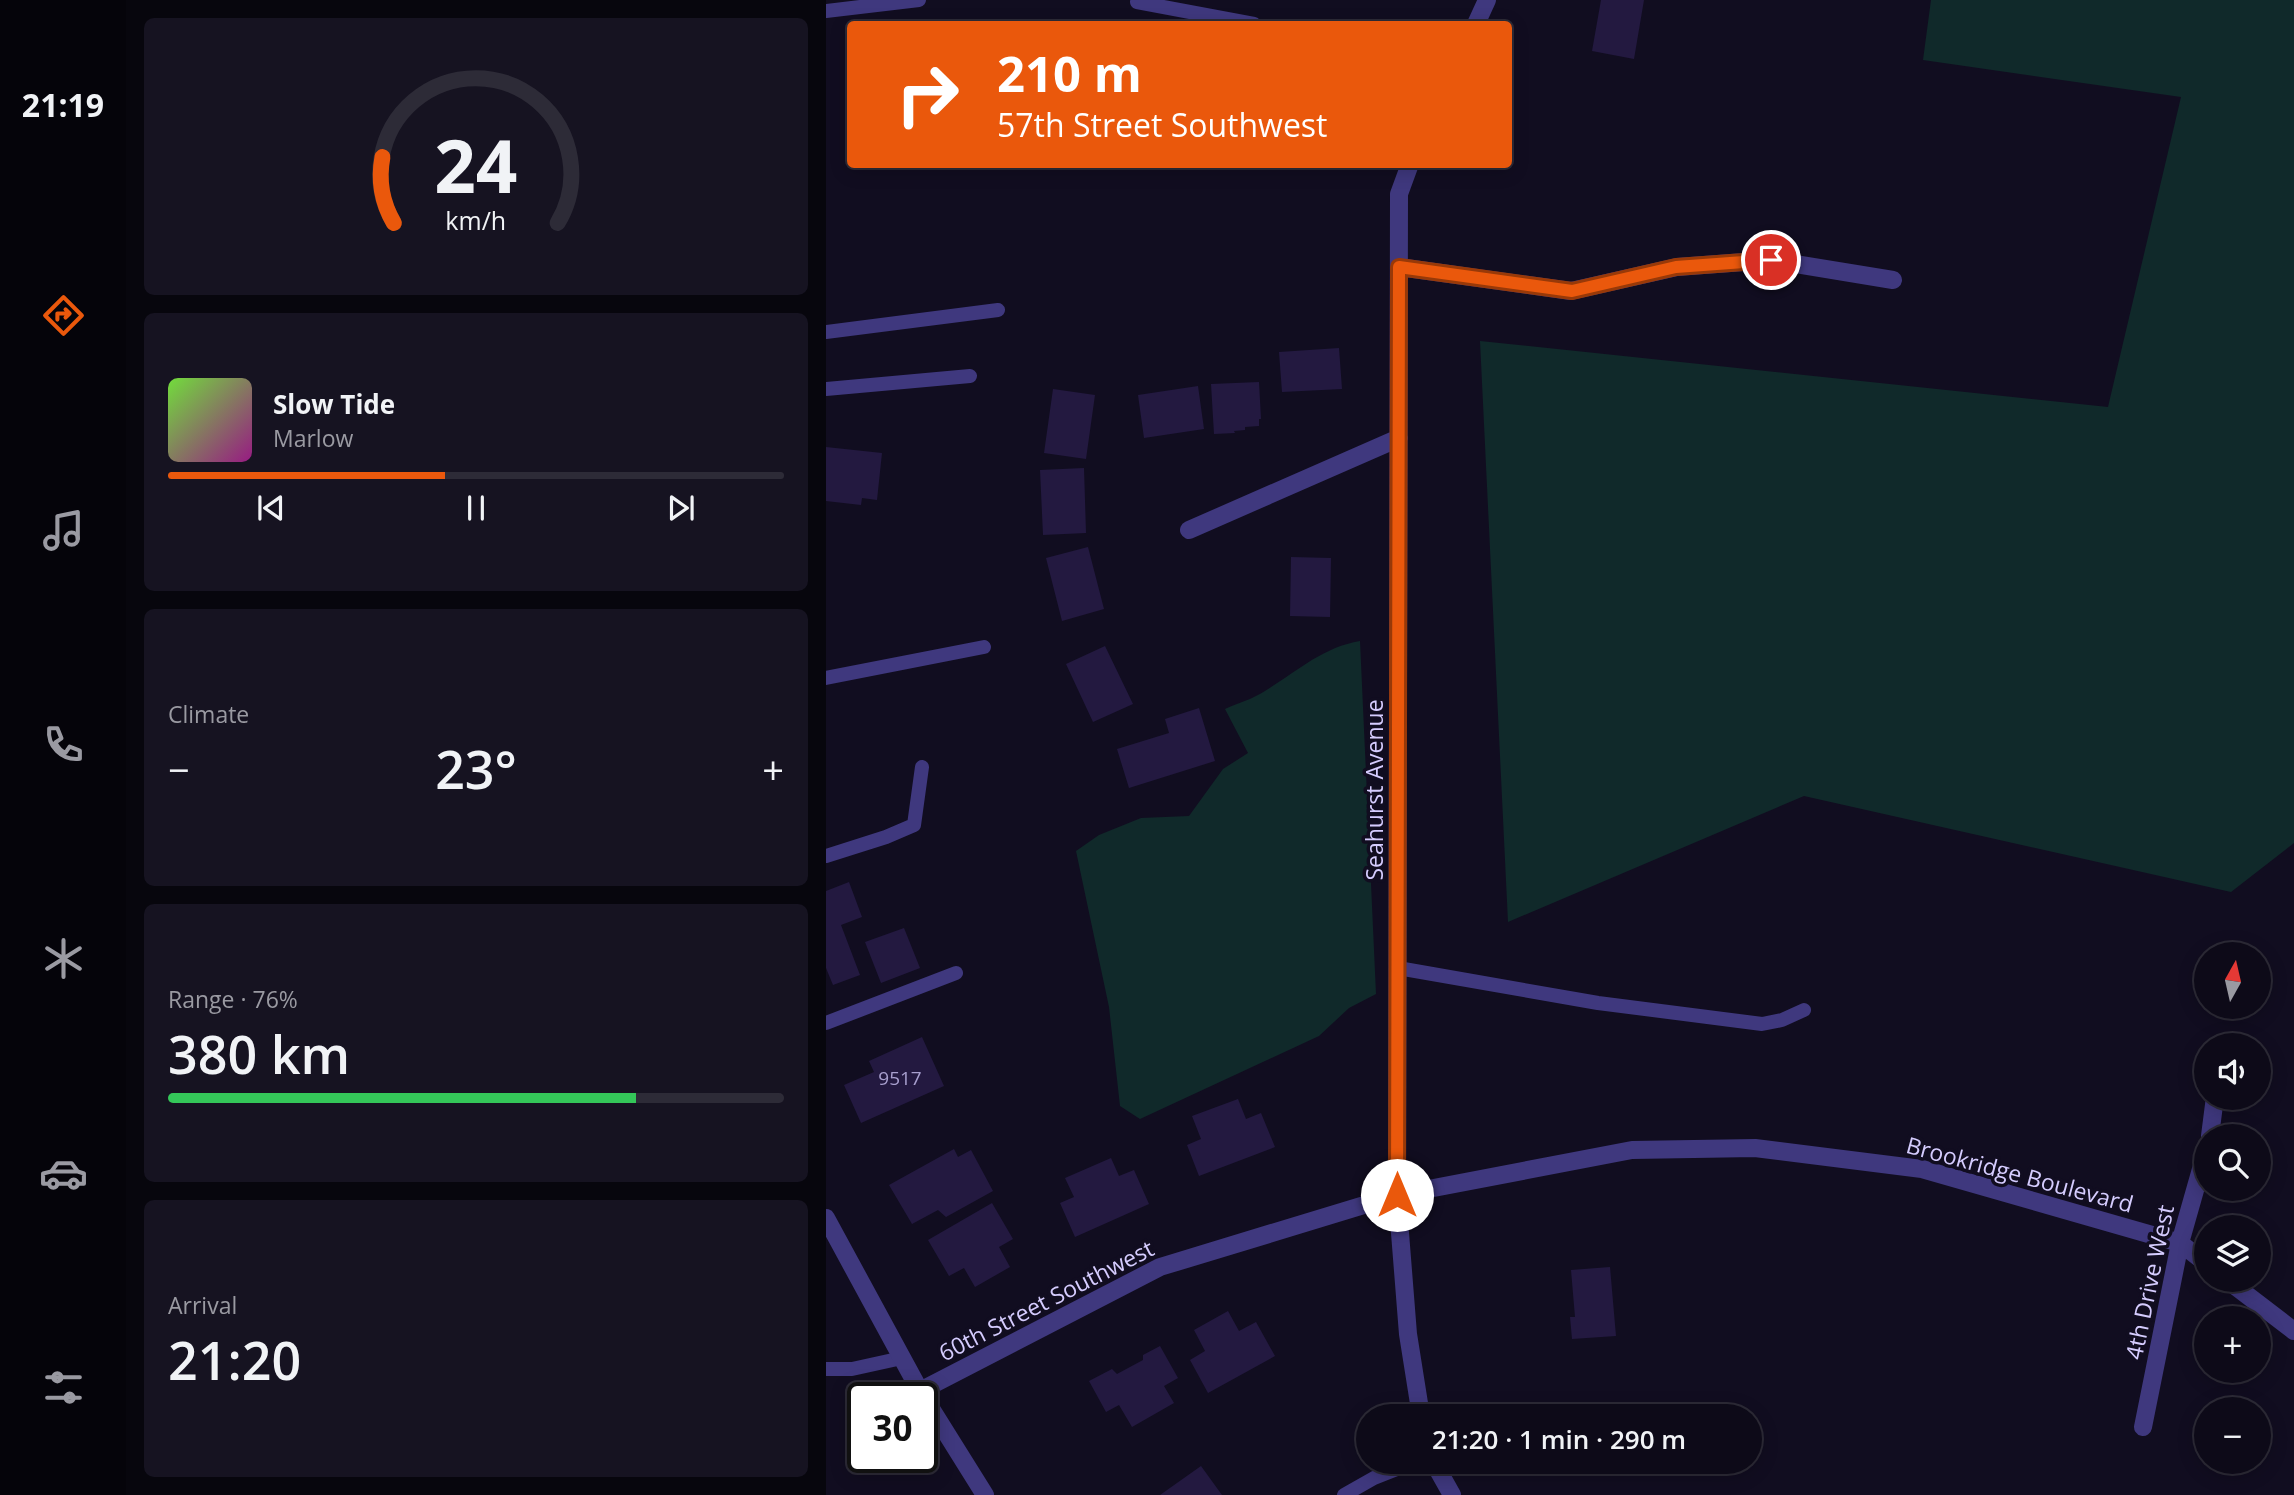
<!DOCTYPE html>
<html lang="en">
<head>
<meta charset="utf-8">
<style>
  body { margin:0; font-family:"Open Sans",sans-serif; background:#161321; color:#f1f3f6; height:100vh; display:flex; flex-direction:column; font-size:26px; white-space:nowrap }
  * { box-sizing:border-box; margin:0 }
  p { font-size:23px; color:#9a9aa2 }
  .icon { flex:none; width:38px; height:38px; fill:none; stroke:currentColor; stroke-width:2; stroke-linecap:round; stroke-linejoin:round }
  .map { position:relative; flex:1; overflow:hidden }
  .sheet { display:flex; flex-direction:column; gap:18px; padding:18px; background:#07060d; width:700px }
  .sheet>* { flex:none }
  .hud { position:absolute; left:21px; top:21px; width:665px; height:147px; border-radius:7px; box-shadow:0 4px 18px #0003,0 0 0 2px #2d2b37; background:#ea580c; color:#fff; overflow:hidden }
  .needle { width:46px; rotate:8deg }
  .buttons { position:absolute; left:1368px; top:942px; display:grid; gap:14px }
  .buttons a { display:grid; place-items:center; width:77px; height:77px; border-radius:50%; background:#0d0a18; box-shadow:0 4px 18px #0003,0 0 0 2px #2d2b37; font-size:35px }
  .speed { position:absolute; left:21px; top:1382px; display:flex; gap:14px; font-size:35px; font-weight:700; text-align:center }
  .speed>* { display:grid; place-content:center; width:91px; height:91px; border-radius:50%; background:#0d0a18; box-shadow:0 4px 18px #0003,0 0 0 2px #2d2b37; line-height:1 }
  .speed .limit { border:4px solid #111; border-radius:10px; background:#fff; color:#111 }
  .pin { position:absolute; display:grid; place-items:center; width:60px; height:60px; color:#fff; margin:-30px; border:4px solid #fff; border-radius:50%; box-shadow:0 2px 7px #0007 }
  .me { position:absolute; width:77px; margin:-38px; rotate:0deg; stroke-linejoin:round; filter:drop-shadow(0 0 5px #0008) }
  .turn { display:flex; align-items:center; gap:24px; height:147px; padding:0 35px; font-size:32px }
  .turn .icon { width:91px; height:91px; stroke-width:2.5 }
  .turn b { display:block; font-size:49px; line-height:60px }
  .big { font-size:52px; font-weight:600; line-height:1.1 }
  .sheet .tile { flex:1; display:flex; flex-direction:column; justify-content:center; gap:10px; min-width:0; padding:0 24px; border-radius:10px; background:#161321 }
  .sheet .dial { align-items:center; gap:0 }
  .dial svg { height:182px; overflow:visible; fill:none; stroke:#2d2b37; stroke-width:7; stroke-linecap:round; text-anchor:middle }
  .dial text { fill:#f1f3f6; stroke:none }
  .song { display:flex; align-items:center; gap:21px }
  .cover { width:84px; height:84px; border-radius:10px; background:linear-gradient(135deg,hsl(100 70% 55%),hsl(310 70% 35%)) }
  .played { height:7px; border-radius:4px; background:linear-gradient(90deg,#ea580c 45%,#2d2b37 45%) }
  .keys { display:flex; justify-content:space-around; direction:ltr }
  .heat { display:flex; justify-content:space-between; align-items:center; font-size:38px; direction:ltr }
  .charge { height:10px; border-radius:5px; background:linear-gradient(90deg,#34c759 76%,#2d2b37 0) }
  .trip { position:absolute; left:530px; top:1404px; width:406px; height:70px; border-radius:35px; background:#0d0a18; box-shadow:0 4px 18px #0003,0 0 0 2px #2d2b37; font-weight:600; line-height:70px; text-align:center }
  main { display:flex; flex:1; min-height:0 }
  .menu { display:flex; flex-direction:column; width:126px; justify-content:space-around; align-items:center; background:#05040a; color:#9a9aa2 }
  .menu .icon { width:49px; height:49px }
  .menu .active { color:#ea580c }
  .menu b { font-size:32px; color:#f1f3f6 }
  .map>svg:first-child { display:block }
  .green { fill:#10292a }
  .building { fill:#231940 }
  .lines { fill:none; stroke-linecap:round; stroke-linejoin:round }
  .service { stroke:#3f387e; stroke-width:14 }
  .minor { stroke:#3f387e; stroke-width:18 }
  .tertiary { stroke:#3f387e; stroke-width:18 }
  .route-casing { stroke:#983908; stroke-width:18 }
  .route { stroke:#ea580c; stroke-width:12 }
  .labels { text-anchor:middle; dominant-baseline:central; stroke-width:7; stroke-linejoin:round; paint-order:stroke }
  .number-label { font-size:19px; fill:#a89fce }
  .street-label { font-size:23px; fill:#d5ccfe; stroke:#110d20 }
</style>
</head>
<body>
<main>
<nav class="menu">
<b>21:19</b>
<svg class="icon active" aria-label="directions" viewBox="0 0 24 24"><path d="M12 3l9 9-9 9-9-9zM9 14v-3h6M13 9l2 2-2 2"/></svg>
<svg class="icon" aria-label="music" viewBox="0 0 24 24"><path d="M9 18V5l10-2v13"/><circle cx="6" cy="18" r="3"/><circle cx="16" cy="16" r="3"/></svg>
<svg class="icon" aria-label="phone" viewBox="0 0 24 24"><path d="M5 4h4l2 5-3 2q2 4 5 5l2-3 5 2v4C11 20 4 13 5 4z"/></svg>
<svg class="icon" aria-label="climate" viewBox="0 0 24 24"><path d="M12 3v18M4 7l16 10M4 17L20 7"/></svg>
<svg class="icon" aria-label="car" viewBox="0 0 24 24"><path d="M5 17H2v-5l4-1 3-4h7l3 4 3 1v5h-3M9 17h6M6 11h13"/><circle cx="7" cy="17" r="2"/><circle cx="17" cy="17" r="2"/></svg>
<svg class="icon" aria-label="filters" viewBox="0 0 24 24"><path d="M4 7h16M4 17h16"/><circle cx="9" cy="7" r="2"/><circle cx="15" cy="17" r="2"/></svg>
</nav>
<section class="sheet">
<div class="tile dial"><svg viewBox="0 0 100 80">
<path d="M14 69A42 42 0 1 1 86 69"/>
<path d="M14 69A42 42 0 0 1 9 40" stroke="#ea580c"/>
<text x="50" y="56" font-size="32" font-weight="700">24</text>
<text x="50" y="72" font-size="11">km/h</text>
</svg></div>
<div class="tile">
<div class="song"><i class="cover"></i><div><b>Slow Tide</b><p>Marlow</p></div></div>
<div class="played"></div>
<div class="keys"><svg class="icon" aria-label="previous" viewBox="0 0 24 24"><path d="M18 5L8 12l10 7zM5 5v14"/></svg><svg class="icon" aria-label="pause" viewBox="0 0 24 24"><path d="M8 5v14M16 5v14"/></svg><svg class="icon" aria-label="next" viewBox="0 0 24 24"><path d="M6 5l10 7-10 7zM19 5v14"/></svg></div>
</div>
<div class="tile"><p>Climate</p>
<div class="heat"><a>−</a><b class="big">23°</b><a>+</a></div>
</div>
<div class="tile"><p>Range · 76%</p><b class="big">380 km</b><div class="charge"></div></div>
<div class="tile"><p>Arrival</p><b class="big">21:20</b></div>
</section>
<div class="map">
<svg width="1468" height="1495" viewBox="0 0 1468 1495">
  <rect width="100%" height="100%" fill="#110d20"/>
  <path class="green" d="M1105,0H1468V843L1405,892L978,796L682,922L654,341L1282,407L1355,97L1097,60Z
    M534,641L550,994L523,1008L493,1036L314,1119L294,1106L283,1007L250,851L273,835L315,818L363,816L397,769L422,753L399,709C412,703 427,699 439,691C470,672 497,647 534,641Z"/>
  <path class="building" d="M775,0H818L808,59L766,51Z
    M513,348L516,389L456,392L453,352Z
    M433,382L435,419H433V426L419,427V430L408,431L409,433L388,434L385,384Z
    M372,386L378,429L318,438L312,395Z
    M227,389L269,395L260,459L218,453Z
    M0,447L56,453L51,500L36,498L35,505L0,501Z
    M258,468L260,533L217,535L214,470Z
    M262,547L278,609L236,621L220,558Z
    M465,557L505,558L504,617L464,616Z
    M279,646L307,704L267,722L240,664Z
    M373,708L389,761L303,788L291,749L343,733L339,719Z
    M23,882L36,917L15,925L34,975L7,985L0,968V891Z
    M78,928L94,968L55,983L39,942Z
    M96,1037L118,1086L35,1123L18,1085L48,1072L43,1061Z
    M412,1099L420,1119L435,1113L449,1147L373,1176L361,1145L375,1139L366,1116Z
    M128,1149L132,1157L145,1150L167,1191L120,1217L112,1210L86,1224L63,1185Z
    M285,1158L293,1176L308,1170L323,1204L249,1237L234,1203L248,1197L239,1178Z
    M166,1203L187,1239L173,1247L184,1267L149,1287L138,1268L123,1276L102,1240Z
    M784,1267L790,1336L746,1339L744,1317H749L745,1270Z
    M402,1311L413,1331L430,1322L449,1356L382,1393L364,1360L379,1351L368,1330Z
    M334,1346L352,1378L338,1386L348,1403L306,1427L293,1405L280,1412L263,1381L286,1369L291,1374L317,1360V1355Z
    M375,1466L396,1495H334Z"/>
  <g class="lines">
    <path class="service" d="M311,2L428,24
      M0,11L93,0
      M0,332L172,310
      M0,389L144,376
      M0,678L158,647
      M0,856L60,837L88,825L96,767
      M572,968L772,1003L936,1024L956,1020L978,1010
      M0,1023L130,973
      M0,1369H26L76,1358
      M518,1495L548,1478L591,1461"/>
    <path class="minor" d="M650,24L661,0
      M584,164L573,194L571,1195L582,1334L595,1416
      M573,267L745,291L851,267L945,260L1067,280
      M363,530L573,438
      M1384,1136L1389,1097
      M1400,1279L1468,1331
      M94,1391L334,1267L571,1195L806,1150L929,1148L1096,1169L1354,1243L1381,1264
      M1317,1427L1354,1243L1381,1148
      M607,1461L626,1495"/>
    <path class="tertiary" d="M0,1218L94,1391L159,1495"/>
  </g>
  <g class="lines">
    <g class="route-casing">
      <path id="route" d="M571,1195L573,267L746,291L850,267L945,260"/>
    </g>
    <use href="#route" class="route"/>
  </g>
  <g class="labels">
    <g class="number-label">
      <text x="74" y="1078">9517</text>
    </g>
    <g class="street-label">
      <text transform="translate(548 790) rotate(-90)">Seahurst Avenue</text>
      <text transform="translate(1194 1174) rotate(15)">Brookridge Boulevard</text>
      <text transform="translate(1323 1282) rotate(-78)">4th Drive West</text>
      <text transform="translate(220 1300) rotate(-27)">60th Street Southwest</text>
    </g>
  </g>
</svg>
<div class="buttons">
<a><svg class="needle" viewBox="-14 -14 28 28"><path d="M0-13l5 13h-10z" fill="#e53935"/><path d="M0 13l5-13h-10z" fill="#9a9aa2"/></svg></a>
<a><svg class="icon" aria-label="sound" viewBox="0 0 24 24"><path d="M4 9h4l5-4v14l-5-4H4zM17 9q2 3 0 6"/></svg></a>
<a><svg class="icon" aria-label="search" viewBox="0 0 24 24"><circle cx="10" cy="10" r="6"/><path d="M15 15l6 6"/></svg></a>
<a><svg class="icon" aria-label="layers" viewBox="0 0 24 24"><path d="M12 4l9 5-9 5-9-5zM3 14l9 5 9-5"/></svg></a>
<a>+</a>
<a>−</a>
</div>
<div class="speed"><div class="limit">30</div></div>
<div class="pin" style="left:945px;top:260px;background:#d93025"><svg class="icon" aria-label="arrive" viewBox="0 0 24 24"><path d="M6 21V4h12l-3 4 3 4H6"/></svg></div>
<svg class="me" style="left:571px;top:1195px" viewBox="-20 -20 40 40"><circle r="19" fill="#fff"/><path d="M0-13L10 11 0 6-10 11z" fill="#ea580c"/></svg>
<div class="trip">21:20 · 1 min · 290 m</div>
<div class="hud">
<div class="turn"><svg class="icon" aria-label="right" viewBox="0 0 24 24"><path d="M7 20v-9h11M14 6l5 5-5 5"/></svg><div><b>210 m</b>57th Street Southwest</div></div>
</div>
</div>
</main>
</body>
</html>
